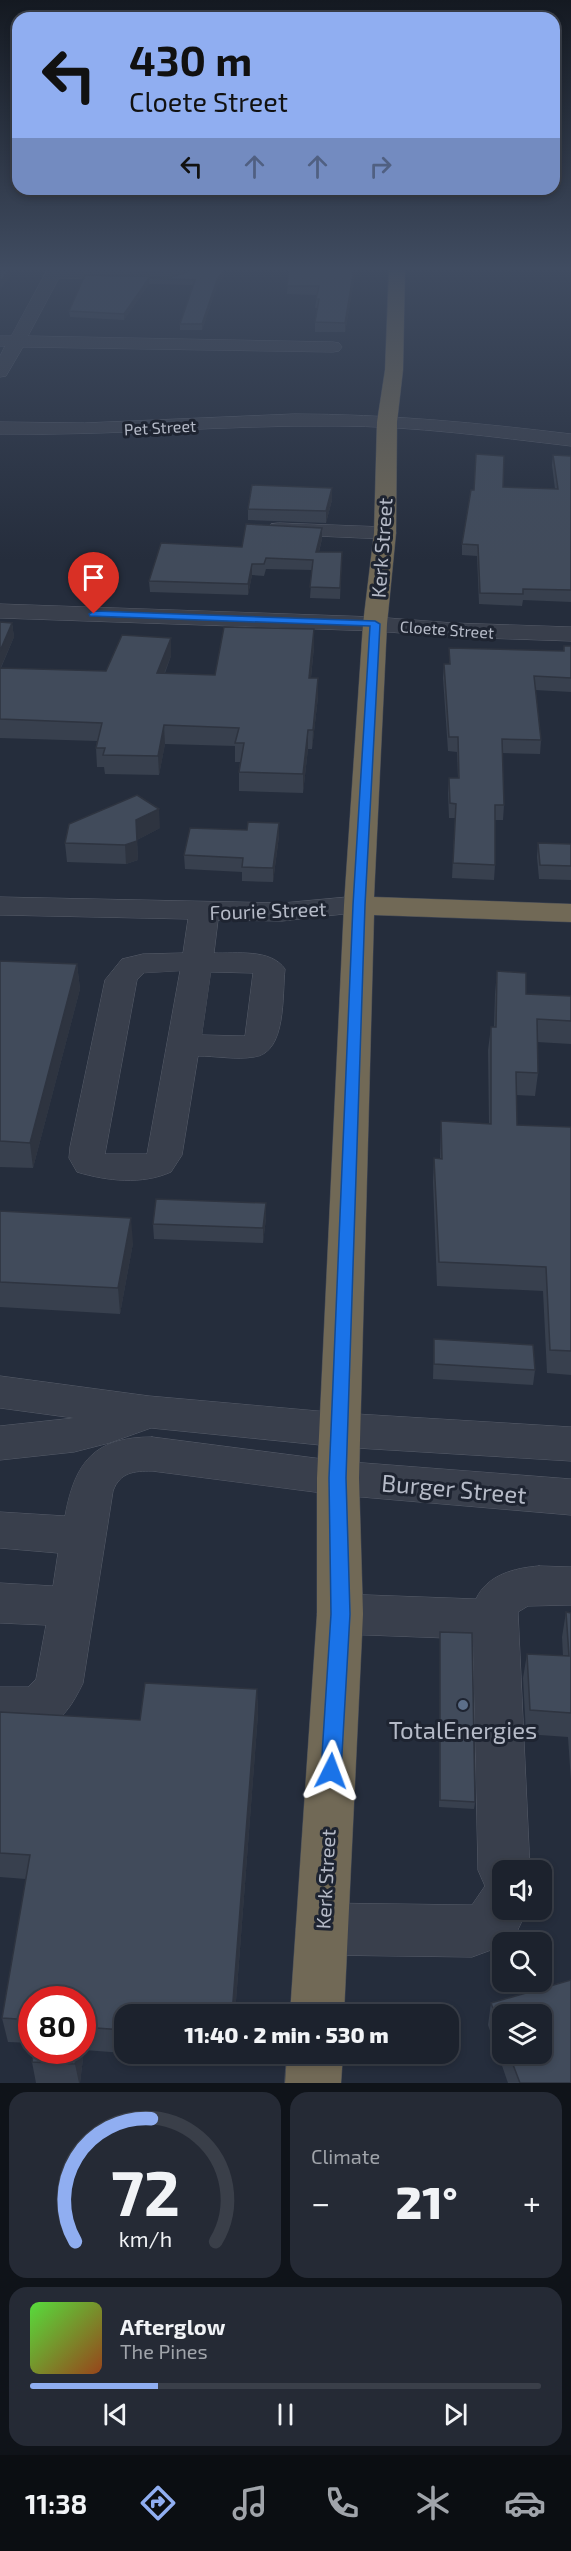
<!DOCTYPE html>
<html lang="en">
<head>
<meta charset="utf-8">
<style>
  body { margin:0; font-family:"Exo 2",sans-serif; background:#252a35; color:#f1f3f6; height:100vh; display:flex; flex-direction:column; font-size:22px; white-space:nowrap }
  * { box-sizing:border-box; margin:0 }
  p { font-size:20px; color:#a0a4aa }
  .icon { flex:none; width:33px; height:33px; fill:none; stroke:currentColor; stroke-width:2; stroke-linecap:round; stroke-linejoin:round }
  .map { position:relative; height:2083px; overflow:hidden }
  .side { display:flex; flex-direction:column; gap:9px; padding:9px; background:#0f1319; flex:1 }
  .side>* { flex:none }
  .top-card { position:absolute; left:12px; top:12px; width:548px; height:183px; border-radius:18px; box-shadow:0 3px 9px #0003,0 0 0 2px #3a3f49; background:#90aef1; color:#111; overflow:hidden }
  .tools { position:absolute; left:492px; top:1860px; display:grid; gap:12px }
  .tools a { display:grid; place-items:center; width:60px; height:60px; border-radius:12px; background:#1c222d; box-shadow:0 3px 9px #0003,0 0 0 2px #3a3f49; font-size:30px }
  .speed { position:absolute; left:18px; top:1986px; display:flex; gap:12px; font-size:30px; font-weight:700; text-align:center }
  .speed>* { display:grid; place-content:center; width:78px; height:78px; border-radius:50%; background:#1c222d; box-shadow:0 3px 9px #0003,0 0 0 2px #3a3f49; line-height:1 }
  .speed .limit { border:9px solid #d22; background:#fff; color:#111 }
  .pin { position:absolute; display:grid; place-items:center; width:51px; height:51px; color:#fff; margin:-62px -26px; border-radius:50% 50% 50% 0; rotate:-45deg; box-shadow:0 0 6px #0007 }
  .pin .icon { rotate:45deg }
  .me { position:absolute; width:66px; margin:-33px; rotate:3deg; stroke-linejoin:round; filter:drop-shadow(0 0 4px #0008) }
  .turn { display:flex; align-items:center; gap:21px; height:126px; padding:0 18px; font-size:27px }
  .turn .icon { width:78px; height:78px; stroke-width:2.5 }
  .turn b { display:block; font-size:42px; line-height:51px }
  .lanes { display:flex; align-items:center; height:57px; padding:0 18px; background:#0003; justify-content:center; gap:30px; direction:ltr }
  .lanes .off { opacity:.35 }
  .big { font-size:45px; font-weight:800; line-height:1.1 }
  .side .widget { flex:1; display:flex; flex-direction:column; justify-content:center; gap:9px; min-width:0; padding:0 21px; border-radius:18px; background:#252a35 }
  .side .dial { align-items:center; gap:0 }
  .dial svg { height:156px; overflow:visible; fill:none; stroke:#3a3f49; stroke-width:7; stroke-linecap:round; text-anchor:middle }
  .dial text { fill:#f1f3f6; stroke:none }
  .song { display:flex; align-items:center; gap:18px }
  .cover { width:72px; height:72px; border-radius:9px; background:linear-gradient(135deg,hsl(110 70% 55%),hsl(20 70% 35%)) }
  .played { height:6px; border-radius:3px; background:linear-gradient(90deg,#90aef1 25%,#3a3f49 25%) }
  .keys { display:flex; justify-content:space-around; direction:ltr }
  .heat { display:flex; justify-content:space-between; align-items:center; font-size:33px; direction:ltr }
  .side .tiles { flex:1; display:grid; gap:9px; grid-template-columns:1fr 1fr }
  .widget:last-child { grid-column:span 2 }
  .trip { position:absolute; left:114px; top:2004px; width:345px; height:60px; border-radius:18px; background:#1c222d; box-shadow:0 3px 9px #0003,0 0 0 2px #3a3f49; font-weight:800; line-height:60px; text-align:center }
  .menu { display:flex; height:96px; justify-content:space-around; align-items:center; background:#0b0e12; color:#a0a4aa }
  .menu .icon { width:42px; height:42px }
  .menu .current { color:#90aef1 }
  .menu b { font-size:27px; color:#f1f3f6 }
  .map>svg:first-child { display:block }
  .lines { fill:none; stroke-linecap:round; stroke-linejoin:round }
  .minor-casing { stroke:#575d6a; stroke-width:1 }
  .highway-casing { stroke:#444a57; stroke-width:1 }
  .minor { fill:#393f4c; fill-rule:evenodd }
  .highway { fill:#716956; fill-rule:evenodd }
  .wall { fill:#38404e; fill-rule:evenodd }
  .shaded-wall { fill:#2e3440 }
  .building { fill:#414b5b; stroke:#2e3440; stroke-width:1.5 }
  .route { fill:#1a73e8; stroke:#114b97; stroke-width:1.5 }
  .service-dot { fill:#5c6f8a; stroke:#1e2431; stroke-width:2 }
  .labels { text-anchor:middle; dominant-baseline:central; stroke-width:6; stroke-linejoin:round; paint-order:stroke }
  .far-street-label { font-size:16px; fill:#b5bac7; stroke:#1e2431 }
  .street-label { font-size:20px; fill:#b5bac7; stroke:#1e2431 }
  .near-street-label { font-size:24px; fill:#b5bac7; stroke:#1e2431 }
  .near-poi-label { font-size:24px; fill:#b5bac7; stroke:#1e2431 }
</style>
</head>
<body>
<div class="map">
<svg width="571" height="2083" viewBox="0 0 571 2083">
  <rect width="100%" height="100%" fill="#252d3c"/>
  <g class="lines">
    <g class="minor-casing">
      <path id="minor" d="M48,269L171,271L174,269H190L185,277L171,281L59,278L28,336L333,342L339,343L342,347L339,351L333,352L23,347L6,376L0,377V356L5,346H0V336H11Z
        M294,414C387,414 479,423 571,434V446C493,437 415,426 336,426C224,425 112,436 0,434V422L84,423Z
        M279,523L385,527L393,528L396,533L393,538L385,539L271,534L268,529L271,524Z
        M0,604L375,617L453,623L571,627V641L453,637L375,631L0,618Z
        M359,896L370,899L374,905L370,911L282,921L218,920L214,953C236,954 270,948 285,969C282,995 287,1053 254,1057C236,1060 216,1056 198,1056L182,1155L171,1172C142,1185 107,1181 77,1172L69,1158L70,1147L105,980L122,959L143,954L183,953L188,919L0,915V897L282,903ZM180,971L147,1154H105L137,980L144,973ZM211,972L253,973L245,1036L202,1035Z
        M0,1376L149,1396L340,1413L571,1427V1461L340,1447L151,1428L109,1443L74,1452L0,1460V1426L74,1418L0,1408Z
        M152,1437L338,1461L571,1479V1515L338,1495L152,1471C134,1471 120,1472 113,1491L83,1683C63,1725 47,1734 0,1731V1687H28L36,1679L46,1625L0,1623V1583L53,1586L58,1553L0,1548V1512L65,1516C75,1462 94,1437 152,1437Z
        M539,1566L571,1567V1605L528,1606L518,1612L530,1870H502V1910H527L516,1934L508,1942H502V1946L472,1957L322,1955L303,1948L296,1929L303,1910L322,1903L472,1905L485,1886L478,1870L473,1639L340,1634L324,1628L317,1614L324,1600L340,1594L476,1599C487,1575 514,1568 539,1566Z"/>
    </g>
    <g class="highway-casing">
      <path id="highway" d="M389,269H405L403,370L397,422L396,533L387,624L374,897L571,904V922L374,915L359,1478L363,1614L344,2014H290L317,1614V1478L344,905L363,624L374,533L377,422L385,370Z
        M287,2054H343L341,2083H285Z"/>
    </g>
    <use href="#minor" class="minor"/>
    <use href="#highway" class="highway"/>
  </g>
  <path class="wall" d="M189,269H226L223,277L217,286L202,330H180V324L193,285L149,284L124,320L70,317L69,311L85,275L171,277L185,273Z
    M289,269H356L345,332H315V322L317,308H315L317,295L287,294Z
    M553,455L571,456V602L523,600L522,606L479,604L477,556L462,555V544L503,487L555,489L552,465Z
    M332,488V500L326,523L248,520V509Z
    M322,528V539L319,552H342L340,599L310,598L312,570L266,569L264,576L252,575L248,595L150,592L149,581L242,547Z
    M0,622L12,623L14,637L1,668L106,671L171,638V656L165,673L215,675L314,647L311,678H318V697L312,749H308L303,793L239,791V772L240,762H235V746L165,744L159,775L105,774L104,767H97L96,748L97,741L0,738Z
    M564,646H571V692L535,690L541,740L540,754L502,753L504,805L503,820H495V865L494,880L452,878L455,818H449L448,793L449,778H458L457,752L448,751L443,678L444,664H449V648L563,651Z
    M160,828L137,840L138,860L126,864L67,862L65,843Z
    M279,836L273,882L242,881V872L185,869L184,855Z
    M538,843L571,844V880L539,879L537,857Z
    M0,961L77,964L80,989L33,1168L0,1167Z
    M497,971L526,994L571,996V1044L537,1042L538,1073L535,1096L516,1095L517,1125L571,1127V1375L547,1373L543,1291L437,1286L433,1182L434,1158L440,1159L441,1121L489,1124L488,1050L491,1027H494L495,994Z
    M0,1211L133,1243L120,1314L0,1307Z
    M266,1218L263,1243L154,1239L153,1224Z
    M434,1339L535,1370L533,1385L433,1379Z
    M566,1612L571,1613V1781L568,1737L526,1734L523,1678L527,1654L563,1656L562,1637Z
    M440,1632L475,1802L474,1809L439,1807Z
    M257,1689L258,1714L235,2014H124V2053L84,2050L80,2083H36L32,2062L82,2050V2000H32V2043L8,2042L2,2018L26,1879L0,1877V1712L140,1720Z
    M491,2003L571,2083H508L488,2025ZM502,2014L542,2054H502Z
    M134,2054H232L231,2059Z"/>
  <path class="shaded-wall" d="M224,269H226L223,277L217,286L202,330V324L217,280Z
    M354,269H356L345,332V323Z
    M9,270L10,276L0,290V282Z
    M149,278V284L124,320V314Z
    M332,488V500L326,523V511Z
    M322,528V539L316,562V552Z
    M252,564V575L248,595V584Z
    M12,623L14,637L0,669V651Z
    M314,629V647L309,696V678Z
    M171,638V656L157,691V673Z
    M318,678V697L312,749L313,730Z
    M164,725L165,744L159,775L158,756Z
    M308,730V749L303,793V774Z
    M159,809L160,828L137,840L138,860L126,864L125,845L136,820Z
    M279,823V836L273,882V868Z
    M77,964L80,989L33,1168L30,1143Z
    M266,1203V1218L263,1243V1228Z
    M131,1218L133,1243L120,1314L118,1288Z
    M257,1689L258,1714L235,2014H232Z
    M82,2039L84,2050L80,2083H79L75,2064L77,2050H82Z"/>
  <path class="building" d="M189,269H224L217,280L202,324H180L195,280L149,278L124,314L69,311L85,275L171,277L185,273Z
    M289,269H354L345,323L315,322L319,299H316L319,286H287Z
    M0,270H9L0,282Z
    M476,454L504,456L503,487L558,489L553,455L571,456V590L523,589V594L480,593L478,545L462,544L471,490H474Z
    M252,485L332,488L326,511L248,509Z
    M246,524L322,528L316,552H342L340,588L310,587L313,560L266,558L264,564H252L248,584L149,581L161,543L242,547Z
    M0,622L12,623L0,651Z
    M224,627L314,629L309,678H318L313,730H308L303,774L239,772L244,743H235L239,728L164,725L158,756L103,755L105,748H96L102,723L0,719V668L106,671L122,635L171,638L157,673L215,675Z
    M564,646H571V678L534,676L541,740L502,739L504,805H495V865L453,863L456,804L450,803L449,778H459L458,737H449L444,664H450L449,648L564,651Z
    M137,795L159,809L136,820L137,841L125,845L65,843L69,824Z
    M248,822L279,823L273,868L242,867L243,858L184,855L190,828L247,830Z
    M538,843L571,844V866L540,865Z
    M0,961L77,964L30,1143L0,1141Z
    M497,971L526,973V994L571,996V1021L537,1019L538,1073L516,1072L517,1125L571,1127V1351L550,1350L546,1267L439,1262L434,1158L442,1159L441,1121L491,1124V1027H496Z
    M156,1199L266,1203L263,1228L153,1224Z
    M0,1211L131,1218L118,1288L0,1282Z
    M434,1339L533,1345L535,1370L434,1364Z
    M566,1612L571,1613V1713L530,1710L527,1654L569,1656Z
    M440,1632L472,1633L475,1802L440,1800Z
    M145,1683L257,1689L232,2014H124V2030L82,2027V2000H32V2020L2,2018L30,1855L0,1853V1712L140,1720Z
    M571,1980V2083H520L509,2054H542V2014H502V2034L491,2003Z
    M34,2050H77L75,2064L32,2062Z"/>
  <linearGradient id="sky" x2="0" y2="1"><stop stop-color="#141921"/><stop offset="0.48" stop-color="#404c61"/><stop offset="1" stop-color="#404c61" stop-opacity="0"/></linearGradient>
  <rect width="571" height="560" fill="url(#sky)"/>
  <path class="route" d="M94,611L375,621L380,624L365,905L346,1478L350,1614L341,1771L338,1778L331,1781L324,1778L321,1771L331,1614L329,1478L353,905L370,626L90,616L89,614Z"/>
  <circle class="service-dot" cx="463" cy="1705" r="6"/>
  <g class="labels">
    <g class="far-street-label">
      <text transform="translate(160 427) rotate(-3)">Pet Street</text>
      <text transform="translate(447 629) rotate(4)">Cloete Street</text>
    </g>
    <g class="street-label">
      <text transform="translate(381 548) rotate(-86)">Kerk Street</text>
      <text transform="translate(268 910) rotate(-2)">Fourie Street</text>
      <text transform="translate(325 1879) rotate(-87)">Kerk Street</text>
    </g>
    <g class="near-street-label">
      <text transform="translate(454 1488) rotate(5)">Burger Street</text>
    </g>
    <g class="near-poi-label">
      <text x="463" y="1729">TotalEnergies</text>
    </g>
  </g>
</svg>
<div class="tools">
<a><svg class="icon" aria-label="sound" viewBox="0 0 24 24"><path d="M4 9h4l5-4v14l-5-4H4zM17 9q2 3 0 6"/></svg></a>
<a><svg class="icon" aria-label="search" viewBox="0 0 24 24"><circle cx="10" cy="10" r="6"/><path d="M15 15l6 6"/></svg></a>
<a><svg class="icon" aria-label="layers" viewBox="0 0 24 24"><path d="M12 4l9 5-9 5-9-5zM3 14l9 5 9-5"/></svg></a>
</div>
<div class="speed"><div class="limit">80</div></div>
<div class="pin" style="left:94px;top:614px;background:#d93025"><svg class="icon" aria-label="arrive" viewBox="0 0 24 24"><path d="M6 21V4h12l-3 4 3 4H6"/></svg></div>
<svg class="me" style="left:331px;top:1771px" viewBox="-20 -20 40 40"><path d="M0-17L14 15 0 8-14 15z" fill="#1a73e8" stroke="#fff" stroke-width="4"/></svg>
<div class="trip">11:40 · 2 min · 530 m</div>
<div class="top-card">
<div class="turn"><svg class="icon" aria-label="left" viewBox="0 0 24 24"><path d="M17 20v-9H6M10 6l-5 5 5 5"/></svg><div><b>430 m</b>Cloete Street</div></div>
<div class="lanes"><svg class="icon" aria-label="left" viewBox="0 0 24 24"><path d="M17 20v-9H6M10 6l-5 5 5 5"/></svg><svg class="icon off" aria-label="ahead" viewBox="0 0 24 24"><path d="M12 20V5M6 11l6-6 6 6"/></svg><svg class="icon off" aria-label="ahead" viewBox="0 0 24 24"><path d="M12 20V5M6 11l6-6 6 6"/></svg><svg class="icon off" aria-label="right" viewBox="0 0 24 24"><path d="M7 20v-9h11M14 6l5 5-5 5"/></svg></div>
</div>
</div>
<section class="side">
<div class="tiles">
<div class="widget dial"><svg viewBox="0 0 100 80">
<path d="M14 69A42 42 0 1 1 86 69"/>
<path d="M14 69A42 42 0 0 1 53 6" stroke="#90aef1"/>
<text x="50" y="56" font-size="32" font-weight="700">72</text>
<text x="50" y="72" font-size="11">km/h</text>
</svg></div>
<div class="widget"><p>Climate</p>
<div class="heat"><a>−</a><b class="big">21°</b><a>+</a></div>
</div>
<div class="widget">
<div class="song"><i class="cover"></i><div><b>Afterglow</b><p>The Pines</p></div></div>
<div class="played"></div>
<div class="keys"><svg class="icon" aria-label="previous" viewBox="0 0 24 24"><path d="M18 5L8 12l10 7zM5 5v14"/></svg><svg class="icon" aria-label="pause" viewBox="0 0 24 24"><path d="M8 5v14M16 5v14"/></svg><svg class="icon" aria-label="next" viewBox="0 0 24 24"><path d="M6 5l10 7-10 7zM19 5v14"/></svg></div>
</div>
</div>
</section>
<nav class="menu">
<b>11:38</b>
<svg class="icon current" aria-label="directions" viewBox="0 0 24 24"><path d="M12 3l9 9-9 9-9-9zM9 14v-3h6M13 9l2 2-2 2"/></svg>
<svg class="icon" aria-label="music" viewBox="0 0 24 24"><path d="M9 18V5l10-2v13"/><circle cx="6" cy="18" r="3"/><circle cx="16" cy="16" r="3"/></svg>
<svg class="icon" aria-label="phone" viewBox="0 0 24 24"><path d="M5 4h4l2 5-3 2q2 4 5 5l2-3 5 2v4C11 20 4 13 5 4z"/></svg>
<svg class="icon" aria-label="climate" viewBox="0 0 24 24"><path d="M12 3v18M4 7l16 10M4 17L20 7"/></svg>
<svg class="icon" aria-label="car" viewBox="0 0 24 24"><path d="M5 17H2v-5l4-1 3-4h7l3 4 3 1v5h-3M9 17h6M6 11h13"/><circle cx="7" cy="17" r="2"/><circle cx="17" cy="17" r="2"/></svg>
</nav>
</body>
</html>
